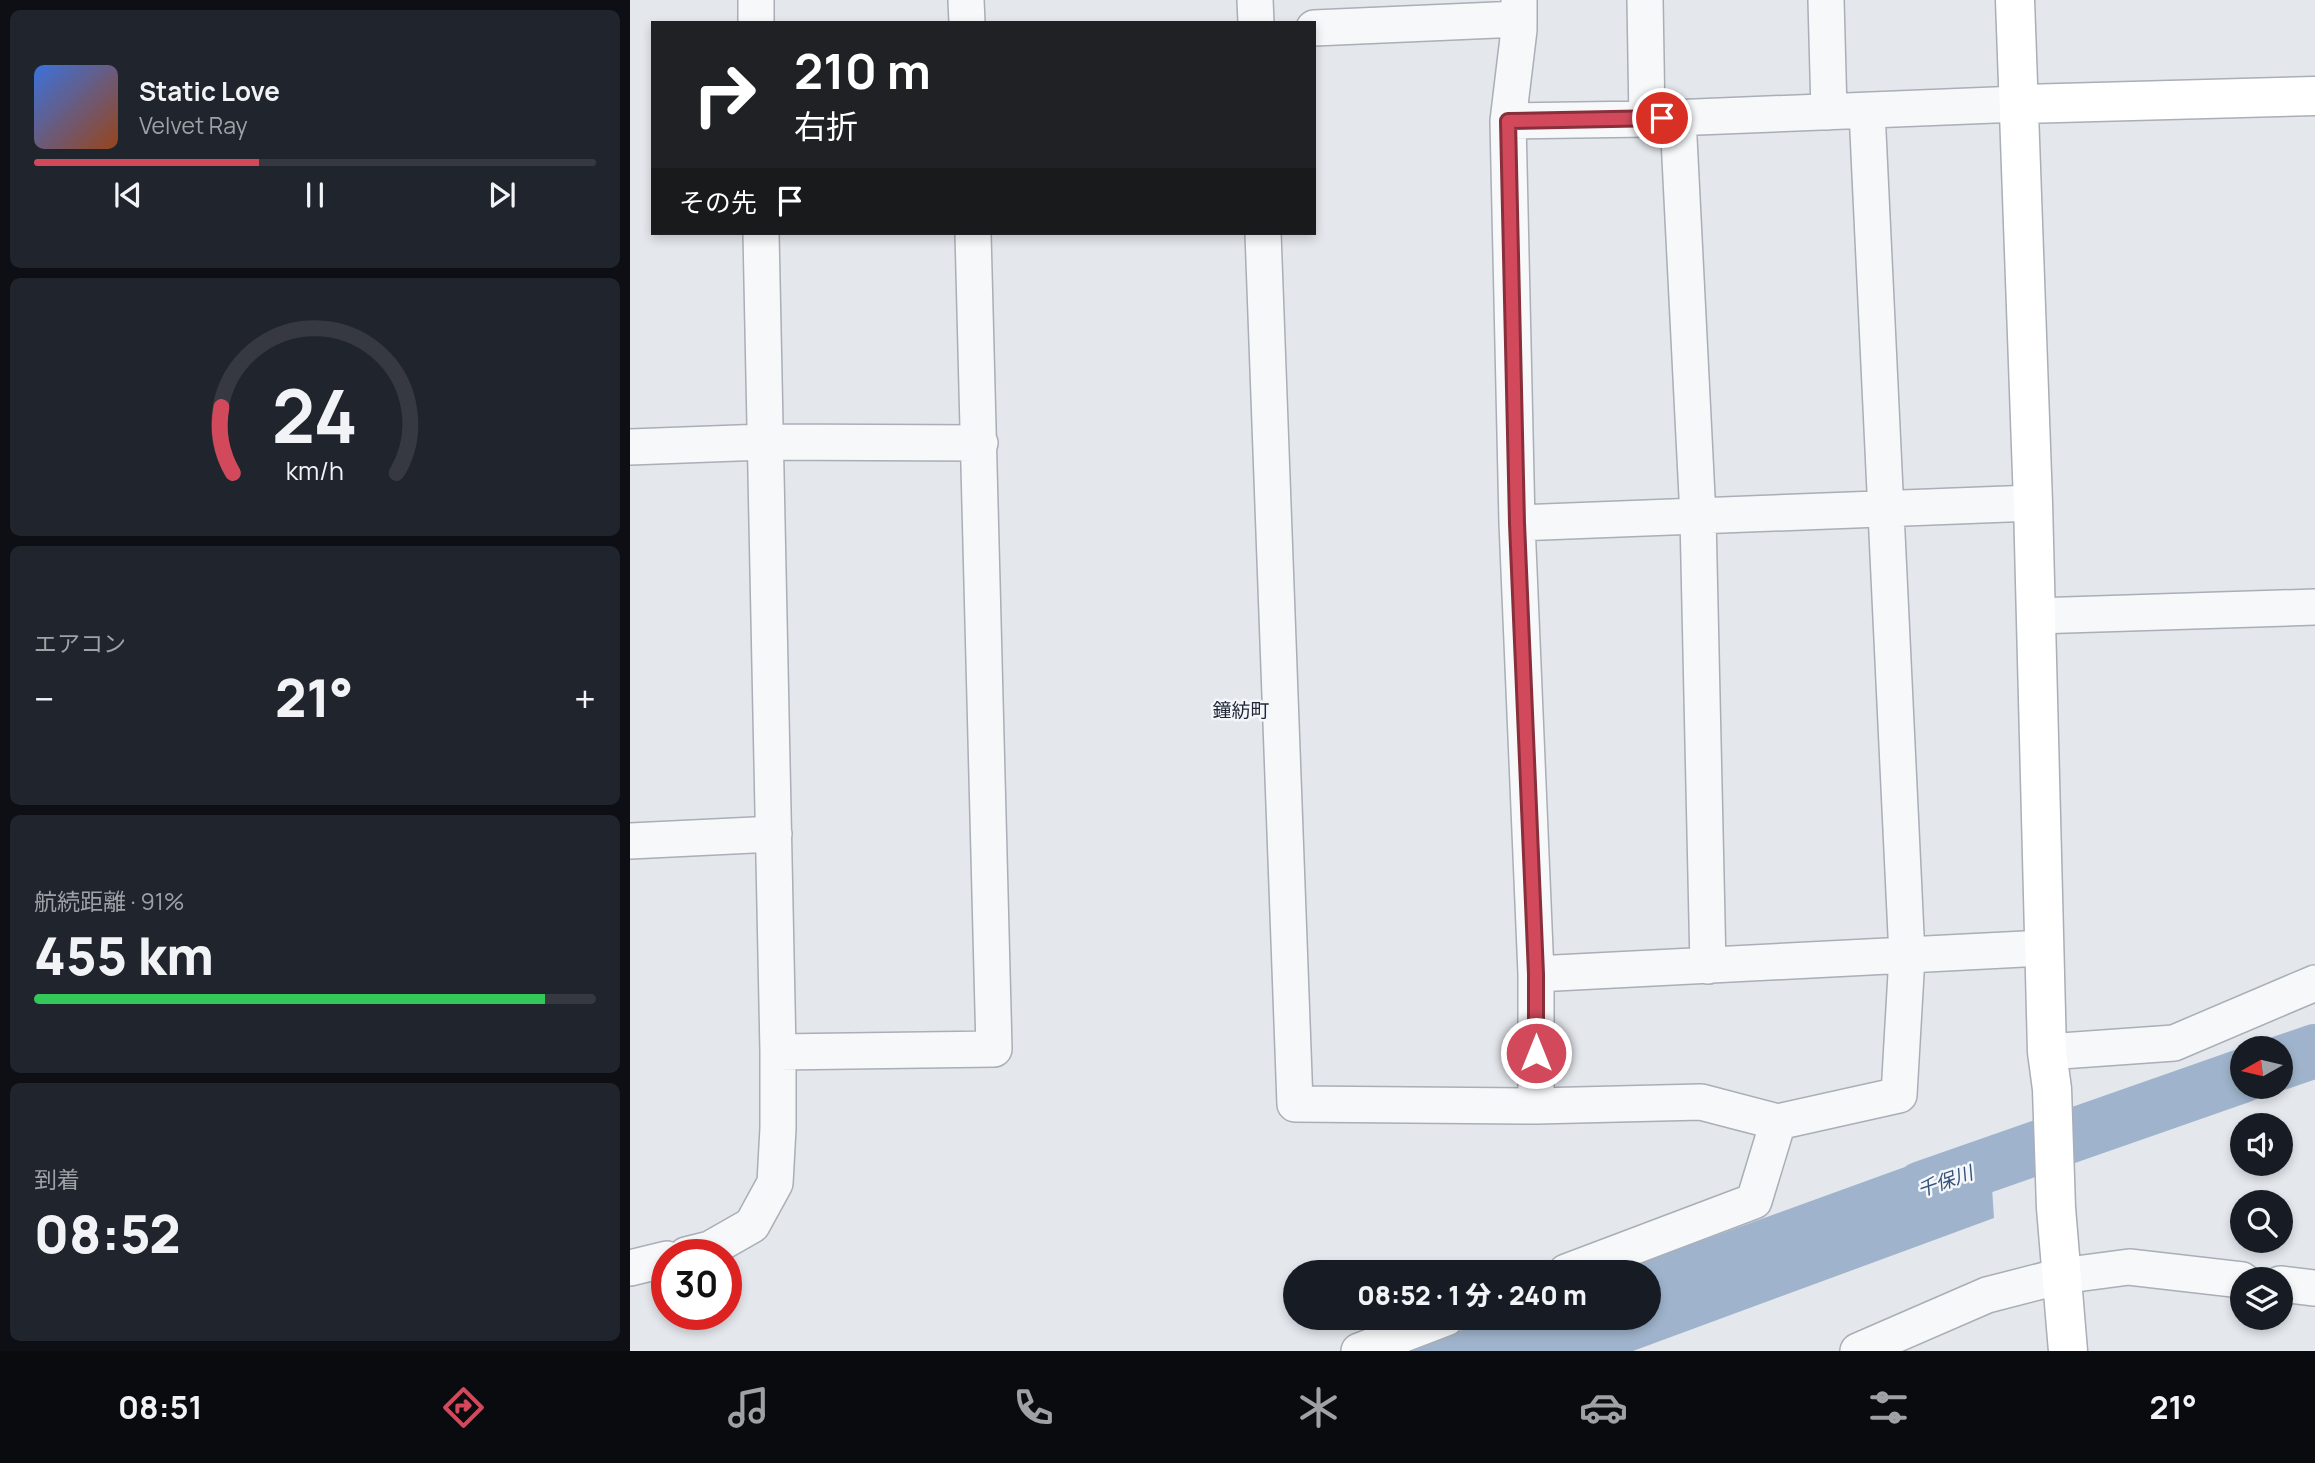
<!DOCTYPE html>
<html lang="ja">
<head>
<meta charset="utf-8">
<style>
  body { margin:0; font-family:Manrope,"Noto Sans JP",sans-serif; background:#20242c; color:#f1f3f6; height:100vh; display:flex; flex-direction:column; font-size:26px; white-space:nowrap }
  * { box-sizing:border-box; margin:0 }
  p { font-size:23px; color:#9ea1a6 }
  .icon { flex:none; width:38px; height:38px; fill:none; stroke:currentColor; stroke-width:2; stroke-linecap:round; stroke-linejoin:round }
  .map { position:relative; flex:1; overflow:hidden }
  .side { display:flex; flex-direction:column; gap:10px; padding:10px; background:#0d0f14; width:630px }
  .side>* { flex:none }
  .banner { position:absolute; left:21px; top:21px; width:665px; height:214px; border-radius:0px; box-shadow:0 4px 10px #0003; background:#202124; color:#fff; overflow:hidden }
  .needle { width:46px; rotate:262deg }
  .fabs { position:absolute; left:1600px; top:1036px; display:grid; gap:14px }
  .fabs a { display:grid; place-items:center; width:63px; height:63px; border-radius:50%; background:#171b24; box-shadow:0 4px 10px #0003; font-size:35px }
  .speed { position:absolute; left:21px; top:1239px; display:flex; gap:14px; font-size:35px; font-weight:700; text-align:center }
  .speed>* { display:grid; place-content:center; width:91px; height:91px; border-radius:50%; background:#171b24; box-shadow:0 4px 10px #0003; line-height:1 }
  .speed .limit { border:10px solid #d22; background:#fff; color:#111 }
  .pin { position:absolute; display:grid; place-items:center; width:60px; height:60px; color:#fff; margin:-30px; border:4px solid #fff; border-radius:50%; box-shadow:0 2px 7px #0007 }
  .me { position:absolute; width:77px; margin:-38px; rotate:0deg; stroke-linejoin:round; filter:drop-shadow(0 0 5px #0008) }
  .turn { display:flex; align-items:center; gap:24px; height:147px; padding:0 28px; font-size:32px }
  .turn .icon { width:91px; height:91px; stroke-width:2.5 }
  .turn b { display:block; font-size:49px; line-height:60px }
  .then { display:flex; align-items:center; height:66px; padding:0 28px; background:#0003; gap:14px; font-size:26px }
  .big { font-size:52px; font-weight:800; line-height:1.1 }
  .side .widget { flex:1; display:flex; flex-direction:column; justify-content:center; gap:10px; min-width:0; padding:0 24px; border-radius:10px; background:#20242c }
  .side .dial { align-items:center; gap:0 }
  .dial svg { height:182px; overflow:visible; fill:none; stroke:#363941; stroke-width:7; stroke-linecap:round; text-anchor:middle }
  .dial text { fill:#f1f3f6; stroke:none }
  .song { display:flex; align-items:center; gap:21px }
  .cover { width:84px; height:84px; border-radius:10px; background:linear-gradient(135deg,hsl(220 70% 55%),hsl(20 70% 35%)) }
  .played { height:7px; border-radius:4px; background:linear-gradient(90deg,#d1495b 40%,#363941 40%) }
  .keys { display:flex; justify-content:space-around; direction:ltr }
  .heat { display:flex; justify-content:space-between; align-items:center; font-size:38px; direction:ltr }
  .charge { height:10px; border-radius:5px; background:linear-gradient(90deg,#34c759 91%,#363941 0) }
  .trip { position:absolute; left:653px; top:1260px; width:378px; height:70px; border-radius:35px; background:#171b24; box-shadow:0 4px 10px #0003; font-weight:800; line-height:70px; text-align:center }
  .tabs { display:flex; height:112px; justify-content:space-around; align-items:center; background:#090b0e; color:#9ea1a6 }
  .tabs .icon { width:49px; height:49px }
  .tabs .selected { color:#d1495b }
  .tabs b { font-size:32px; color:#f1f3f6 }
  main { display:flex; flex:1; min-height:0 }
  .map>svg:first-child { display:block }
  .water { fill:#9fb4cc }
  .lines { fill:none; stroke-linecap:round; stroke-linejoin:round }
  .river { stroke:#9fb4cc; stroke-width:54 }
  .street-casing { stroke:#a9aeb7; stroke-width:38 }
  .secondary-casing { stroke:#a9aeb7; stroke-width:41 }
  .street { stroke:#f7f8fa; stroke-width:35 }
  .secondary { stroke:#fff; stroke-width:38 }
  .route-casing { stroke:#882f3b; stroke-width:18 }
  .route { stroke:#d1495b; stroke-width:12 }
  .labels { text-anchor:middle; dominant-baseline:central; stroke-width:5; stroke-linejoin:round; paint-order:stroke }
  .neighbourhood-label { font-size:19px; fill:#1d2536; stroke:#f4f6f9 }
  .water-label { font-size:19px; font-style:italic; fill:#34527a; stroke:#f4f6f9 }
</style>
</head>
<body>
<main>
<section class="side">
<div class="widget">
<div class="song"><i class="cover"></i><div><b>Static Love</b><p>Velvet Ray</p></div></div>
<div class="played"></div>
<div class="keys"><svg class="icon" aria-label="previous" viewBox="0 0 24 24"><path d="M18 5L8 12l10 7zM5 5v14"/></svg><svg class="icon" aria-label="pause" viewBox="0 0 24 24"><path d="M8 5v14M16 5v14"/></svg><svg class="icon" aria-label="next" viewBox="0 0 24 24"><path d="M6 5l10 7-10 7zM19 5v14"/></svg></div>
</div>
<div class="widget dial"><svg viewBox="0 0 100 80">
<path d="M14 69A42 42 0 1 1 86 69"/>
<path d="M14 69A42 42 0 0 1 9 40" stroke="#d1495b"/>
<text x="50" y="56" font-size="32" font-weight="700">24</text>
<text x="50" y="72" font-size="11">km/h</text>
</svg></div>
<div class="widget"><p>エアコン</p>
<div class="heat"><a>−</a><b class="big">21°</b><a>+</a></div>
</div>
<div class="widget"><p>航続距離 · 91%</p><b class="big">455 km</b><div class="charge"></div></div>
<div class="widget"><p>到着</p><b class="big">08:52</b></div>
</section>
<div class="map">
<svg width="1685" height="1351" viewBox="0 0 1685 1351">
  <rect width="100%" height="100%" fill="#e4e7ec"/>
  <path class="water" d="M1359,1142L1364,1218L1003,1351H776L864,1318H1018V1272H985L1272,1168Z"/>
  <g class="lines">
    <path class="river" d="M1650,1063L1685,1051
      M1292,1188L1612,1076"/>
    <g class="street-casing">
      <path id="street" d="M126,0V23
        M336,0L337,23
        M625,0L626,23
        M889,0V30L878,121L887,523L906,974V1106
        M1015,0L1017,119
        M1196,0L1199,112
        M684,28L889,19
        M1048,118L1068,517L1078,966
        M878,121L1017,119L1389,104
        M633,233L665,1104L906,1106L1071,1102L1148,1122L1269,1095L1277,956L1237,111
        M0,447L136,442L350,443
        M887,523L1403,503
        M1405,616L1685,607
        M0,841L144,834
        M906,974L1415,948
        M148,1052L364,1049L343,233
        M1417,1052L1544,1043L1685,983
        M56,1255L80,1249L122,1225L145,1183L148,1128V1052L131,233
        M0,1268L37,1259
        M936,1272L1124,1201L1148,1122
        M1650,1284L1685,1288
        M729,1351L816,1318
        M1228,1351L1357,1295L1431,1276L1499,1267L1612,1280"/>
    </g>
    <g class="secondary-casing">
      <path id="secondary" d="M1385,0L1403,503L1417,1052L1422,1089L1426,1208L1438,1351
        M1389,104L1685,96"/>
    </g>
    <use href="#street" class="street"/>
    <use href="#secondary" class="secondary"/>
  </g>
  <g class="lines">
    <g class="route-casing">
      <path id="route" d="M906,1053V974L887,523L878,121L1032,118"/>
    </g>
    <use href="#route" class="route"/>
  </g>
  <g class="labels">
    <g class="neighbourhood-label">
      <text x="611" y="710">鐘紡町</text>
    </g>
    <g class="water-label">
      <text transform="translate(1315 1181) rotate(-19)">千保川</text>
    </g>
  </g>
</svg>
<div class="fabs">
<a><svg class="needle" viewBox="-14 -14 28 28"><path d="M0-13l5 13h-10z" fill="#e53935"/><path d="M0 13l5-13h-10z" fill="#9ea1a6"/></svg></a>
<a><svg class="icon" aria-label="sound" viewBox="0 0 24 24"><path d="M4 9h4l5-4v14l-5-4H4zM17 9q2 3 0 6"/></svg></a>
<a><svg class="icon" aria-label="search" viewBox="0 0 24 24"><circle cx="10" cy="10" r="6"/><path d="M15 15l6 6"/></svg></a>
<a><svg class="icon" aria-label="layers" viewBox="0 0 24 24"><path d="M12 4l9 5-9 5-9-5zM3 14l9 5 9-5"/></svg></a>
</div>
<div class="speed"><div class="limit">30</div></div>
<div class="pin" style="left:1032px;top:118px;background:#d93025"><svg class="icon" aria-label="arrive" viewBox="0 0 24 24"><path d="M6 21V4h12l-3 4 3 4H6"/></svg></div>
<svg class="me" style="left:906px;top:1053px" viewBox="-20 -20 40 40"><circle r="17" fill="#d1495b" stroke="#fff" stroke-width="3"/><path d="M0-11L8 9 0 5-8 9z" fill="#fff"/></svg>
<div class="trip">08:52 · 1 分 · 240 m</div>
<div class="banner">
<div class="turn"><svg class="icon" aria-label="right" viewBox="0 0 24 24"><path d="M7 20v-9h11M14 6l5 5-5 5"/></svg><div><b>210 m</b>右折</div></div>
<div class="then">その先<svg class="icon" aria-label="arrive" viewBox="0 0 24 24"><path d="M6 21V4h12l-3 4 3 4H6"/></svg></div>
</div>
</div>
</main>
<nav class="tabs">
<b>08:51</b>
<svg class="icon selected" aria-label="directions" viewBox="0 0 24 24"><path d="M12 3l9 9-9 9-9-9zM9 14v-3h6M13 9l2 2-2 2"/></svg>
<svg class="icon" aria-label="music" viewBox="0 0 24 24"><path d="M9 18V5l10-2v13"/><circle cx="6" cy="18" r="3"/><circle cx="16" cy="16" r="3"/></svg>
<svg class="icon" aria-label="phone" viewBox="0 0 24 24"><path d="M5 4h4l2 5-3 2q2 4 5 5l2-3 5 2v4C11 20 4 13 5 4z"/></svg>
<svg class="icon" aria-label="climate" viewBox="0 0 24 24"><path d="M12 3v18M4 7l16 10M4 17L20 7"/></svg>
<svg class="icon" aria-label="car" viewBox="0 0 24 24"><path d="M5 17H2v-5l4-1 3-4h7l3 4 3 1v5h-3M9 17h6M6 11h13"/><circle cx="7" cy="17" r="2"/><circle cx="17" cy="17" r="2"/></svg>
<svg class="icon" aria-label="filters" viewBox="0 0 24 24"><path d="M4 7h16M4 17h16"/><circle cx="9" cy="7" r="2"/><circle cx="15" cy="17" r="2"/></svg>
<b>21°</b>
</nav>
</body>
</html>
